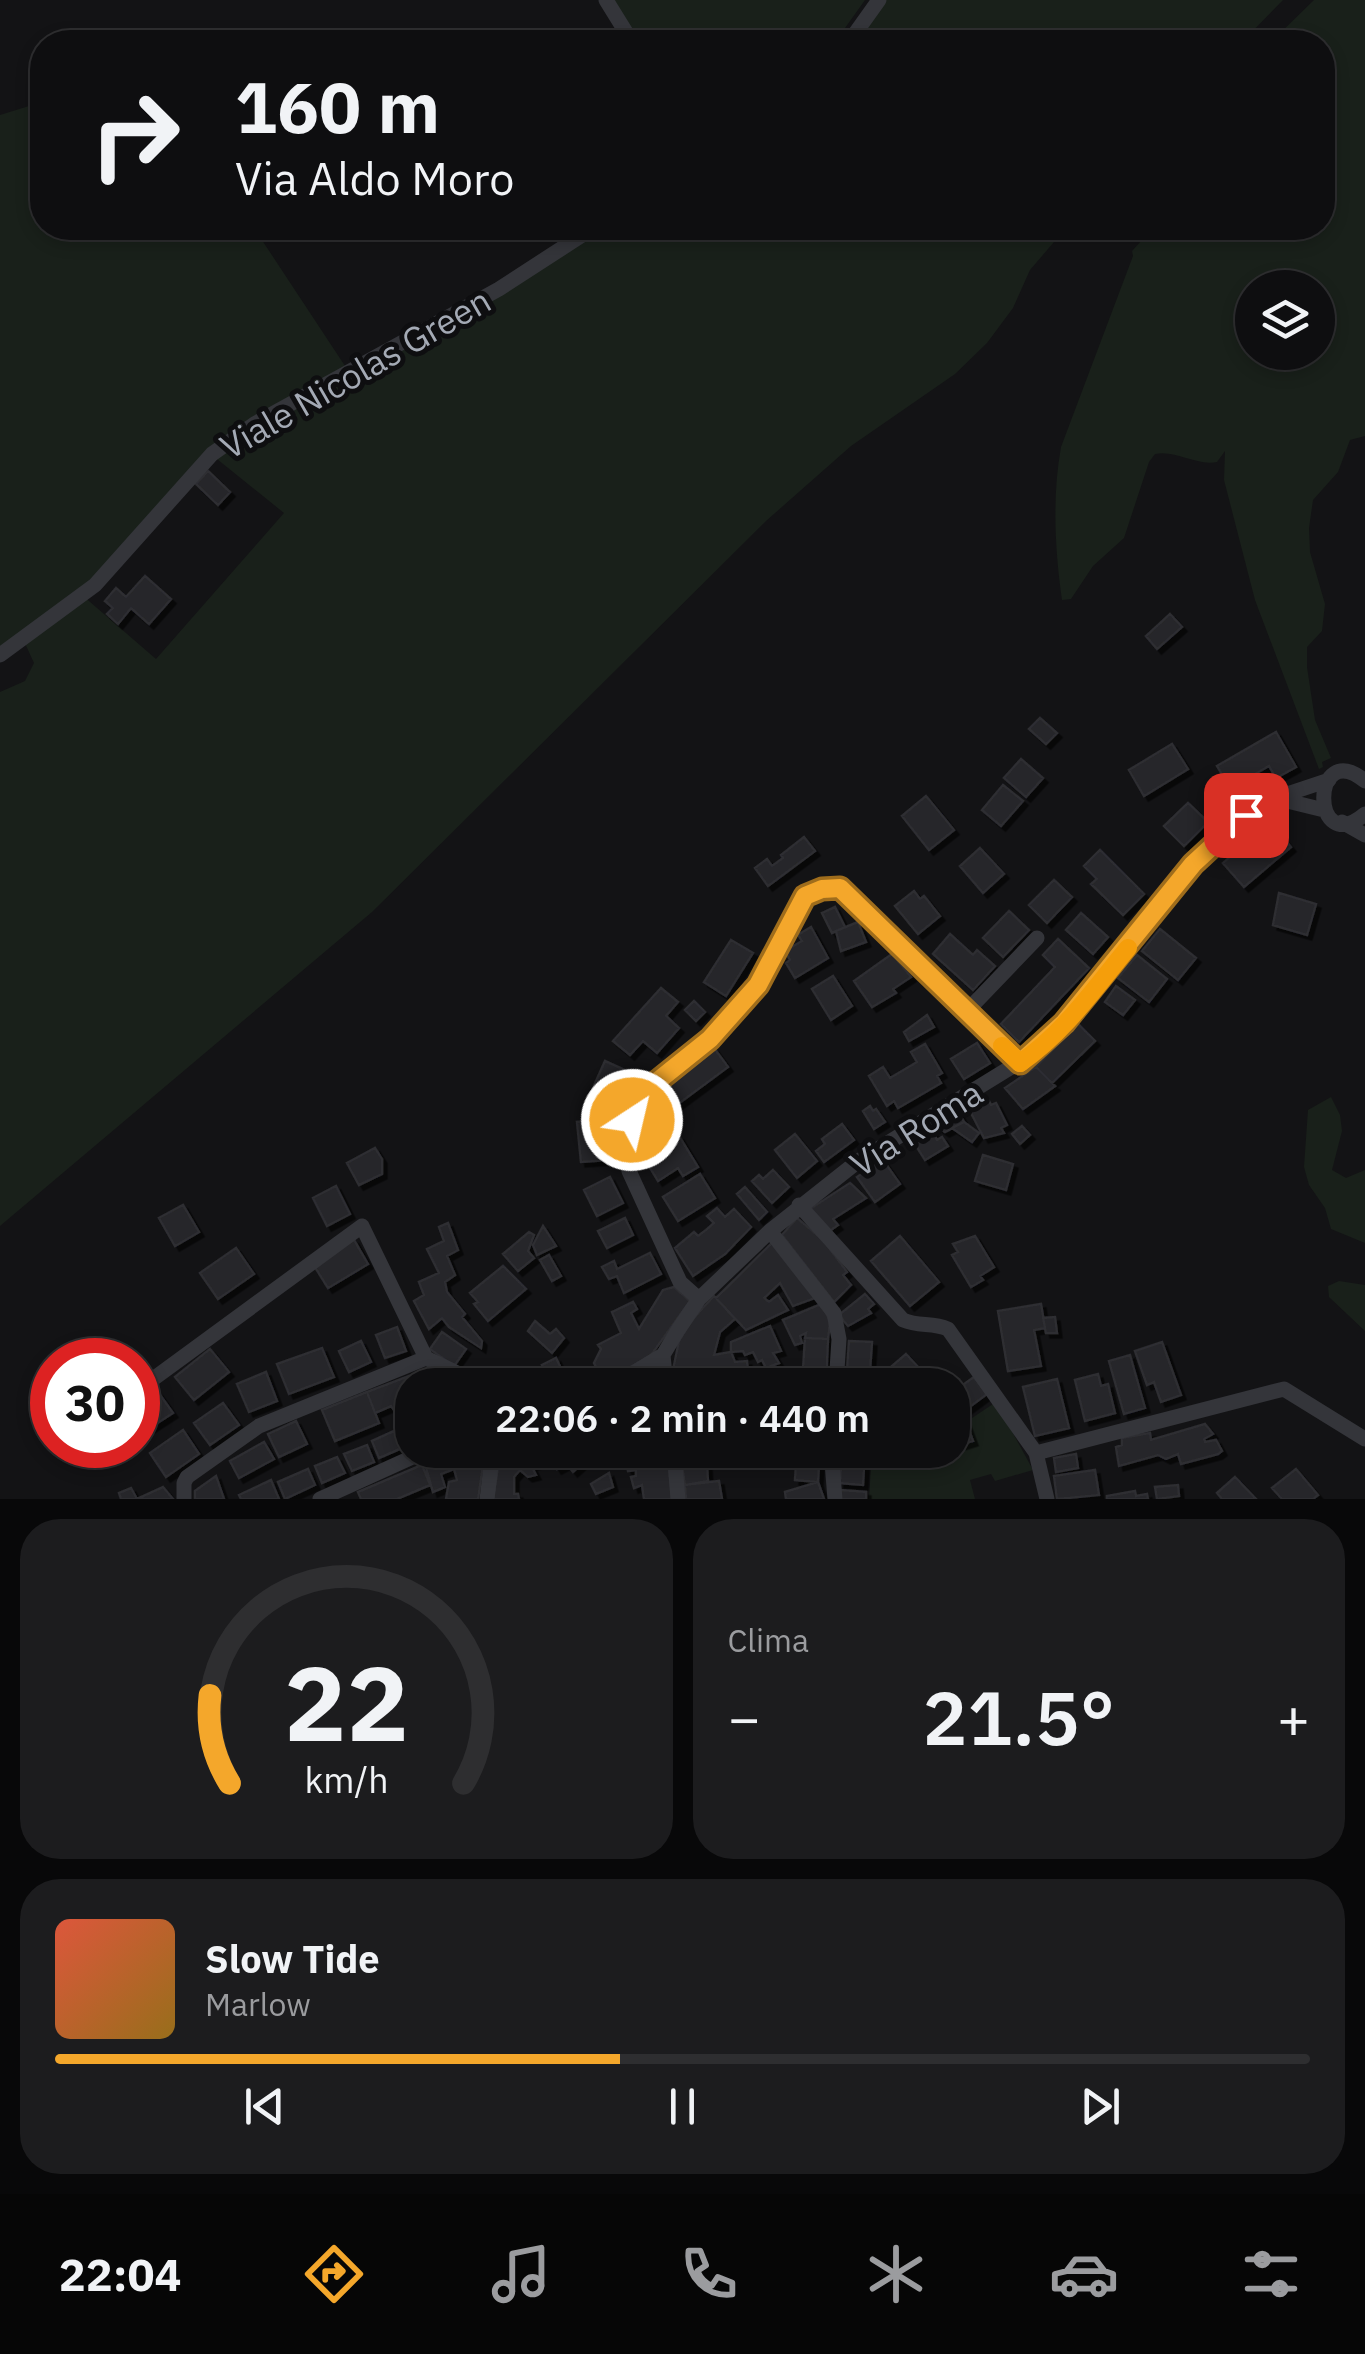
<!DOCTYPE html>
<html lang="it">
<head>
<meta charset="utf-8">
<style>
  body { margin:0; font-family:"IBM Plex Sans",sans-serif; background:#1c1c1e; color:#f1f3f6; height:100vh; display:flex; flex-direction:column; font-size:38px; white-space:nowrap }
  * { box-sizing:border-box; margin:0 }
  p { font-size:32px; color:#9b9c9f }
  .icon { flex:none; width:55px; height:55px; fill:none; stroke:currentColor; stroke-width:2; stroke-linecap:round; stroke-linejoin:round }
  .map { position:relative; height:1499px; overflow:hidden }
  .details { display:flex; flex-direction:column; gap:20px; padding:20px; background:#080809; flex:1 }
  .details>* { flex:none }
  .top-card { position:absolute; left:30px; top:30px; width:1305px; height:210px; border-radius:40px; box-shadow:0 5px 15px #0003,0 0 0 2px #2e2e30; background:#0e0e10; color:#f1f3f6; overflow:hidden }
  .controls { position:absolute; left:1235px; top:270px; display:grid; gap:20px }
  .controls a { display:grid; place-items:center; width:100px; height:100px; border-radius:50%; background:#0e0e10; box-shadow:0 5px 15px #0003,0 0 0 2px #2e2e30; font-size:50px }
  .speed { position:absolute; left:30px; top:1338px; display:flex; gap:20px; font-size:50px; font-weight:700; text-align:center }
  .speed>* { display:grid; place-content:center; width:130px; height:130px; border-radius:50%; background:#0e0e10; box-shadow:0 5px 15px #0003,0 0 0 2px #2e2e30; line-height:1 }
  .speed .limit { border:15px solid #d22; background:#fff; color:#111 }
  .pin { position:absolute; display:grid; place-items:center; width:85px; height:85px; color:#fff; margin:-42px; border-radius:20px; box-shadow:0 5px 15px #0006 }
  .me { position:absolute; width:110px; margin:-55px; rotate:35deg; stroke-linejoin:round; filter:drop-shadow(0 0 8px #0008) }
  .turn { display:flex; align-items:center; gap:35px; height:210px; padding:0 40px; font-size:45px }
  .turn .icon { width:130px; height:130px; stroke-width:2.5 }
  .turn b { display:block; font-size:70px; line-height:85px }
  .big { font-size:75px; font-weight:600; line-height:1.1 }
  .details .tile { flex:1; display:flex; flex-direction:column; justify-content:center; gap:15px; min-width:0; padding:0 35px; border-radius:40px; background:#1c1c1e }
  .details .dial { align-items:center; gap:0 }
  .dial svg { height:260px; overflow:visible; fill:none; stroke:#2e2e30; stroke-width:7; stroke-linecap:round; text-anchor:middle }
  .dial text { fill:#f1f3f6; stroke:none }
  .song { display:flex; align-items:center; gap:30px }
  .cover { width:120px; height:120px; border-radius:15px; background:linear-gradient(135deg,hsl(10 70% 55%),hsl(40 70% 35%)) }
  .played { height:10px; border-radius:5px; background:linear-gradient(90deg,#f4a72b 45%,#2e2e30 45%) }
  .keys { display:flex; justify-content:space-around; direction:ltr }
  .heat { display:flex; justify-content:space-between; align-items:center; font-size:55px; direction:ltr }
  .details .tiles { flex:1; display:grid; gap:20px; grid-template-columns:1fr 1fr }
  .tile:last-child { grid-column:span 2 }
  .trip { position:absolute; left:395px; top:1368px; width:575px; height:100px; border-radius:40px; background:#0e0e10; box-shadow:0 5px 15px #0003,0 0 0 2px #2e2e30; font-weight:600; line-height:100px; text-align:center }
  .tabs { display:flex; height:160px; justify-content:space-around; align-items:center; background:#060606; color:#9b9c9f }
  .tabs .icon { width:70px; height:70px }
  .tabs .selected { color:#f4a72b }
  .tabs b { font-size:45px; color:#f1f3f6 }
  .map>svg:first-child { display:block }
  .green { fill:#19201a; fill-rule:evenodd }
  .building { fill:#262629; stroke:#2d2d31; stroke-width:2.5; filter:url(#shadow) }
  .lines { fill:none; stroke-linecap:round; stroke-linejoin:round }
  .minor { stroke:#34353a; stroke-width:15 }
  .route-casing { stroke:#9f6d1c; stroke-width:25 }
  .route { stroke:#f4a72b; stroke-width:18 }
  .slow { stroke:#f59e0b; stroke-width:18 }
  .labels { text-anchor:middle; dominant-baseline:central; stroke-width:10; stroke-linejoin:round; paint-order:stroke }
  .street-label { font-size:35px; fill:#a4aab5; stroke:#0e0e10 }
</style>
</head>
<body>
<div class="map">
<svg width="1365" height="1499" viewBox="0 0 1365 1499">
  <defs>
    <filter id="shadow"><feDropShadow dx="4.5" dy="4.5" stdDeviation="0" flood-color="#0009"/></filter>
  </defs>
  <rect width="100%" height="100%" fill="#131315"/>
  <path class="green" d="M613,0H865L835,42H638Z
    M879,0H1283L1242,42H849Z
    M1314,0H1365V436L1350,440L1338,472L1313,500L1309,528L1310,552L1325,604L1322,631L1307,647V667L1315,720L1331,758L1322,762L1323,767L1319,769L1255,600L1224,480L1225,451L1217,462C1195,466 1177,450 1155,454L1149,462L1124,538L1093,566L1071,599L1062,600C1055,550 1052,497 1061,447L1133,256L1132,251L1153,228H1322V42H1271ZM1252,288H1318V352H1252Z
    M42,102V228H254L349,372L593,228H1066L1030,270L1013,308L987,343L955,374L851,446L766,521L372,912L0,1226V692L25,681L34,663L23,639L0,655V115ZM212,455L284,513L156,659L82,595Z
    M1331,1097L1340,1115L1342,1131L1332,1170L1346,1178L1365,1170V1243L1331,1229L1325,1208L1309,1185L1304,1167L1308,1110Z
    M1339,1281L1365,1285V1331L1329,1297L1328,1286Z
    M996,1402L1033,1470L995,1481L991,1474L970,1480L975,1499H869L872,1450H952L953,1427L956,1430L960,1445L972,1442L966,1422Z"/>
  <path class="building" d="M208,471L230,492L218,505L196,484Z
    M145,576L171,599L149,624L131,608L118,624L107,614L113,608L105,601L116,588L126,597Z
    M1170,614L1182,627L1157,649L1146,636Z
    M1040,718L1057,733L1046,744L1029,729Z
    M1276,732L1296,767L1276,778L1269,766L1230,788L1217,766Z
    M1172,744L1188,769L1144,796L1129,770Z
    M1021,759L1043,778L1026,797L1004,778Z
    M1003,785L1023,801L1001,826L982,810Z
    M926,796L954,830L929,850L902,816Z
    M1188,803L1208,822L1184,846L1164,826Z
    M1270,822L1291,847L1244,887L1223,863Z
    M804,837L815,851L768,886L755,868L767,859L772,866L783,858L781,855Z
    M980,848L1004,874L983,893L960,866Z
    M1100,850L1144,894L1123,915L1091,884L1097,879L1084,866Z
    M1054,880L1072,897L1047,923L1029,905Z
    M914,891L920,899L924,896L940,916L918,934L895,906Z
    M1279,893L1316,904L1307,935L1273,925Z
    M835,907L845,927L832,933L822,913Z
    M1009,911L1029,930L1003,957L983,938Z
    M1081,913L1108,937L1093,954L1066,930Z
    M858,922L866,942L841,951L836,931Z
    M811,927L828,958L795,978L786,963L790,960L785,951L802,941L798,935Z
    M1160,929L1196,958L1178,980L1142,951Z
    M950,934L973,955L977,950L995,966L973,990L933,954Z
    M1058,939L1089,968L1019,1042L1001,1024L1055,967L1043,955Z
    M731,940L753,953L726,996L704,982Z
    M892,954L911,977L893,989L896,993L872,1007L854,981Z
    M1137,955L1167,979L1149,1002L1118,978Z
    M833,976L852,1006L831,1020L812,989Z
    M1116,986L1135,1000L1123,1015L1105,1002Z
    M661,988L678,1002L666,1016L679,1028L657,1053L643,1041L630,1055L613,1041Z
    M694,1001L705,1012L696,1021L685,1010Z
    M927,1015L934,1027L909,1041L904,1032Z
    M1078,1024L1095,1041L1052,1083L1036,1067Z
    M977,1043L990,1063L964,1079L951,1059Z
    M925,1044L942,1073L937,1076L941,1083L898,1108L894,1101L887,1106L869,1076L883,1067L890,1078L917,1062L911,1052Z
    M714,1048L728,1067L678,1104L664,1086Z
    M605,1061L636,1075L621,1101L593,1088Z
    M1036,1067L1055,1086L1023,1109L1005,1088Z
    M989,1101L991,1105L996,1103L1007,1125L1001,1128L1004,1133L984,1138L970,1111Z
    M870,1106L873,1111L876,1109L885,1122L874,1129L863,1111Z
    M957,1109L964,1122L945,1132L936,1126L934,1120Z
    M599,1120L602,1145H607L608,1160L581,1162L577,1122Z
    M964,1122L979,1133L972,1142L952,1128Z
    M842,1124L854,1140L824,1162L816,1151L825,1144L822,1139Z
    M1022,1126L1030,1135L1020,1144L1012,1134Z
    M932,1130L937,1140L942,1137L948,1146L925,1160L913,1141Z
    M795,1134L817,1161L797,1178L775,1150Z
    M679,1136L698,1167L683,1176L678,1168L658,1181L644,1158Z
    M375,1148L382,1159V1174L359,1185L347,1163Z
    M983,1155L1013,1164L1006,1190L975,1181Z
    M883,1160L900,1184L875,1202L857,1177Z
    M773,1170L789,1187L772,1203L752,1181L759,1175L763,1179Z
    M700,1174L715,1198L678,1221L663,1197Z
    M610,1177L623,1203L597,1216L584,1190Z
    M850,1183L866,1198L833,1219L838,1225L828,1232L810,1209Z
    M336,1186L350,1214L327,1226L313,1198Z
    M745,1187L767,1212L759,1220L737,1194Z
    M183,1205L199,1232L175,1246L159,1218Z
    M717,1208L725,1217L734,1209L751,1227L725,1254L693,1276L675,1248L694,1232L698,1236L706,1230L714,1223L707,1216Z
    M625,1218L633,1235L607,1248L598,1231Z
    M797,1218L823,1240L847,1272L843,1275L851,1285L834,1302L782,1235Z
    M448,1223L458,1250L447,1256L455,1275L445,1282L447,1292L465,1314L462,1317L482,1341L481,1348L449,1327L442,1318L429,1329L414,1301L424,1295L419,1282L439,1273L427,1249L444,1241L439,1227Z
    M543,1226L556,1246L537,1255L533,1245Z
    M529,1232L534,1235L528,1251L534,1258L518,1271L503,1254Z
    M900,1236L939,1282L910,1306L871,1261Z
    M975,1236L994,1267L980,1276L983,1280L971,1287L952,1255L958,1252L953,1244Z
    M354,1240L368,1264L328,1288L313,1264Z
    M773,1242L815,1298L793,1306L780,1283L764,1298L769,1302L778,1295L788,1310L746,1330L716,1298Z
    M236,1248L254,1274L218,1299L200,1273Z
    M650,1253L661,1274L624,1293L617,1276L609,1279L602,1267L614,1261L617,1269Z
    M549,1255L561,1276L552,1281L540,1260Z
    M503,1266L526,1289L488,1321L474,1304L478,1302L470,1293Z
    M674,1287L690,1301L651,1355L599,1385H548L553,1382L542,1365L556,1358L568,1383L596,1367L594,1363L601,1349L598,1345L621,1333L612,1312L633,1302L637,1309L631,1313L639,1329L663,1290Z
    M865,1294L874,1304L868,1309L871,1313L848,1326L839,1315Z
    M714,1296L735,1319L720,1332L714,1355L731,1352L735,1362L747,1361L749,1385H731L728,1374L707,1378V1385H670L679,1341L691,1321Z
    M821,1304L830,1321L828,1339L805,1338L806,1333L800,1336L802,1343L795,1345L783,1320Z
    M1041,1304L1045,1328L1034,1330L1041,1366L1008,1371L998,1311Z
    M1055,1317L1057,1333H1046L1043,1318Z
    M535,1321L550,1334L556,1329L564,1338L552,1353L528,1331Z
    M770,1326L781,1351L773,1353L779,1363L766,1368L762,1360L758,1362L753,1352L745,1355L743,1351L731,1352V1342Z
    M397,1327L406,1351L385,1358L376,1335Z
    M442,1332L466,1349L454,1366L430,1349Z
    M805,1338L828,1339L826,1385H802Z
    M361,1341L371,1362L349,1372L339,1351Z
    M849,1341L872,1342L869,1385H846Z
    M1162,1342L1181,1395L1161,1402L1154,1382L1147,1385L1135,1351Z
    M322,1348L334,1377L289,1394L277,1364Z
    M210,1349L229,1372L194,1400L175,1377Z
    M906,1354L917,1366L902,1380L891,1367Z
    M1130,1355L1145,1408L1124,1414L1109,1361Z
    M655,1366L659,1385H625Z
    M433,1367L438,1370L446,1385H412V1410L408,1413L401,1407L394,1410L391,1406L375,1413L367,1392Z
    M266,1372L277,1401L249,1412L237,1384Z
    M1098,1374L1101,1386L1108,1384L1115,1413L1085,1421L1075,1380Z
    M974,1377L987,1394L952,1420V1393Z
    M1057,1379L1069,1428L1035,1436L1023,1387Z
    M158,1392L173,1413L145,1431L138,1422V1406Z
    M367,1392L379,1423L335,1441L322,1410Z
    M223,1403L239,1425L210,1445L194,1423Z
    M296,1421L307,1444L279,1457L268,1434Z
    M966,1422L973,1441L960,1445L956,1430Z
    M1205,1424L1213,1434L1204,1439L1205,1442L1216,1440L1222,1451L1218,1454L1181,1464L1178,1454L1166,1459L1158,1455L1119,1466L1116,1447L1122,1445V1438L1150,1433L1151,1440Z
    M183,1430L199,1454L166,1477L150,1453Z
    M394,1431L402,1448L379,1458L372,1441Z
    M264,1442L274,1459L239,1478L230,1461Z
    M367,1445L374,1462L352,1471L344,1454Z
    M448,1450H485L478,1499H446L449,1482L457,1480L454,1469L441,1474L445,1487L433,1492L424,1460Z
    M501,1450H523L536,1475L528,1477L520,1470L514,1477V1494H518L519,1499H493Z
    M523,1450H583L578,1454L584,1462L573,1472L567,1464L557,1469L551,1459L531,1466Z
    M624,1450H667L672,1499H644L642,1485L634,1488L631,1477L636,1476V1470L628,1471Z
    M680,1450H706L708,1481L685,1485Z
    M797,1450H820L818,1482L795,1480Z
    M842,1450H865L863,1485L840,1483Z
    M1076,1454L1078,1468L1056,1472L1054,1458Z
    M337,1457L345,1473L322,1483L315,1466Z
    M422,1465L430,1485L397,1499H361L358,1492Z
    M308,1469L315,1485L285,1499L278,1482Z
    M1296,1469L1318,1495L1313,1499H1282L1272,1488Z
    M1095,1470L1099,1495L1057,1499L1054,1476Z
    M609,1473L613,1487L596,1494L591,1484Z
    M216,1476L224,1499H195V1491Z
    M1235,1477L1256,1499H1222L1217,1493Z
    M271,1480L279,1499H241L239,1495Z
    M719,1481L722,1499H686L685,1485Z
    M818,1482L824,1499H786L785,1492Z
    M1178,1485L1179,1496L1157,1499L1155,1487Z
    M163,1487L173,1499H121L119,1493L131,1488L137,1499Z
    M840,1490L866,1492V1499H841Z
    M1135,1491L1136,1496L1147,1494L1148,1499H1107V1496Z"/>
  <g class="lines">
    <path class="minor" d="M606,0L632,42
      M849,42L879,0
      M0,655L95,585L212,454L256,423L499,289L593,228
      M1365,781C1310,736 1310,860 1365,814
      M1275,798L1324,810
      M1342,822L1365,835
      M967,1011L1037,938
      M799,1205L903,1320C919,1327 932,1322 948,1329L1036,1453L1047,1499
      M770,1231L834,1313L839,1339L836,1385
      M699,1299L680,1282L629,1171L624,1151L639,1096L710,1039L758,985L805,896L822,889L841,888L1019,1063
      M426,1358L482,1385
      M614,1385L663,1355
      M666,1385L663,1355L678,1330L699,1299L770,1231L857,1162L1034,1053L1065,1023L1193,864L1222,835L1275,798L1329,780
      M138,1390L362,1226L426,1358L259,1426L187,1477L184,1483V1499
      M674,1450L678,1499
      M831,1450L835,1499
      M1036,1453L1284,1389L1365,1439
      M320,1499L428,1450
      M487,1499L493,1450"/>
  </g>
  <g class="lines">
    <g class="route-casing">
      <path id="route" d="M632,1120L639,1096L710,1039L758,985L805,896L822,889L840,888L1020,1063L1064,1023L1193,864L1246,815"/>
    </g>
    <use href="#route" class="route"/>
    <path class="slow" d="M1002,1046L1020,1063C1063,1034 1095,988 1128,948"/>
  </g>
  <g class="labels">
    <g class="street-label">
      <text transform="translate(355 373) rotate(-30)">Viale Nicolas Green</text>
      <text transform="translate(916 1128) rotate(-32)">Via Roma</text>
    </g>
  </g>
</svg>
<div class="controls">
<a><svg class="icon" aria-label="layers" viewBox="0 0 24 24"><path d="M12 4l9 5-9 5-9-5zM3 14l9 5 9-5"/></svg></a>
</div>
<div class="speed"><div class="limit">30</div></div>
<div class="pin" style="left:1246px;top:815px;background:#d93025"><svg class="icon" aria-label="arrive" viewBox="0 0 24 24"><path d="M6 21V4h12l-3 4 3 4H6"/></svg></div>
<svg class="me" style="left:632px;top:1120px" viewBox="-20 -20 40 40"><circle r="17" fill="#f4a72b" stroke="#fff" stroke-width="3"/><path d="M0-11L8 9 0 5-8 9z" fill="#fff"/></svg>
<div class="trip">22:06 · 2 min · 440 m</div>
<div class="top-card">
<div class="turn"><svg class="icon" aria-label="right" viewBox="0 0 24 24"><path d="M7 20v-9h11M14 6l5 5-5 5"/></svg><div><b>160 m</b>Via Aldo Moro</div></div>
</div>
</div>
<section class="details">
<div class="tiles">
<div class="tile dial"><svg viewBox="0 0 100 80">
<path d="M14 69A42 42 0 1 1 86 69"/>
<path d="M14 69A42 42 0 0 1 8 42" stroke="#f4a72b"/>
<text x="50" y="56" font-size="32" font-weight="700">22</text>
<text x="50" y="72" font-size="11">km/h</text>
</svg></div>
<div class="tile"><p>Clima</p>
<div class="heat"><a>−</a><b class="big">21.5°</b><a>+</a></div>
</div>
<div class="tile">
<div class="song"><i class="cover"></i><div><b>Slow Tide</b><p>Marlow</p></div></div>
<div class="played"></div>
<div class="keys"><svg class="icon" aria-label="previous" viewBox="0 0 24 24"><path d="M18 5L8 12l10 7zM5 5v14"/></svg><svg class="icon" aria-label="pause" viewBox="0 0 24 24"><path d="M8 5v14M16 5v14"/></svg><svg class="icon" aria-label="next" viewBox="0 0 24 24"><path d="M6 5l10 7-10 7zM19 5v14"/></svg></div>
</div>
</div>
</section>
<nav class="tabs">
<b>22:04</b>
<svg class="icon selected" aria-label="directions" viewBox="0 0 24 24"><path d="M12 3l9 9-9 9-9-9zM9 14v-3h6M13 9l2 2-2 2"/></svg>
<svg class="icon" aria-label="music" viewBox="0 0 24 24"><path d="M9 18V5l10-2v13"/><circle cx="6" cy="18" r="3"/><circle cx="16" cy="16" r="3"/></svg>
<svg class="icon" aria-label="phone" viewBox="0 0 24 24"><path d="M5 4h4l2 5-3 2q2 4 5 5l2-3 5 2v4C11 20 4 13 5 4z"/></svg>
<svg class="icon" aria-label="climate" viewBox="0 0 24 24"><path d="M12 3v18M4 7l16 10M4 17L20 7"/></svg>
<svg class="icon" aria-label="car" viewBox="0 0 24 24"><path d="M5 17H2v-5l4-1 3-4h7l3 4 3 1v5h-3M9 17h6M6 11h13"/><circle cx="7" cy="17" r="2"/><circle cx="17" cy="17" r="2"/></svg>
<svg class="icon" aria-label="filters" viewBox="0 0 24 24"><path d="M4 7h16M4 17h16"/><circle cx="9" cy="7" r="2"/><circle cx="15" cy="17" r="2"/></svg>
</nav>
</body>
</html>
